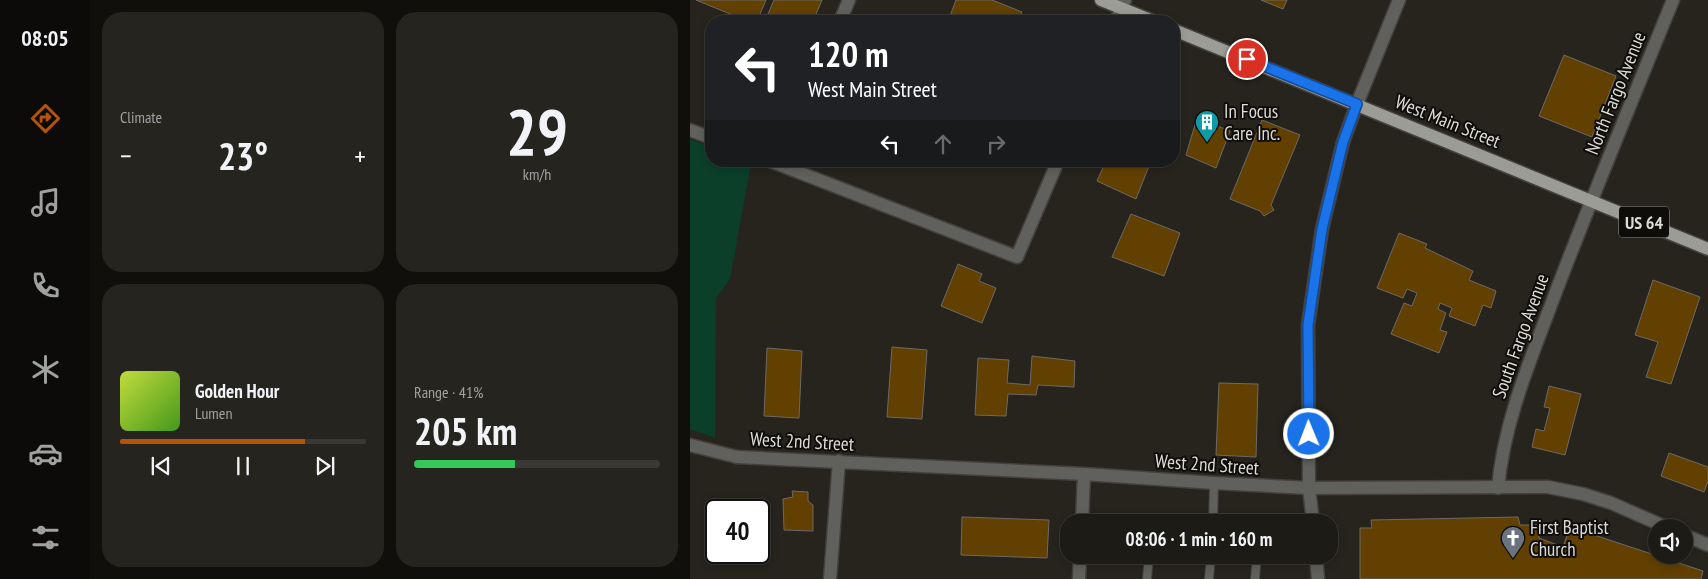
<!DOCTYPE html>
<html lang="en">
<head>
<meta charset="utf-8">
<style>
  body { margin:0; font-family:"PT Sans Narrow",sans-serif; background:#25241f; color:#f1f3f6; height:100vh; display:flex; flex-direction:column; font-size:19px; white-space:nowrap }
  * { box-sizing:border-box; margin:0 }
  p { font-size:16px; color:#a0a1a1 }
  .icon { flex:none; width:28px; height:28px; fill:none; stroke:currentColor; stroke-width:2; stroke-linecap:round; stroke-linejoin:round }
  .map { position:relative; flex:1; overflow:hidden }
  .drawer { display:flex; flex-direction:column; gap:12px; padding:12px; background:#100f0c; width:600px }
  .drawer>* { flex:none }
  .banner { position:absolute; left:15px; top:15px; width:475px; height:152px; border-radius:20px; box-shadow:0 2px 8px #0003,0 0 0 1px #3b3935; background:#202124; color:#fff; overflow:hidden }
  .fabs { position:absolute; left:958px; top:519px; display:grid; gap:10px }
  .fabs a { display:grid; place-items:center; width:45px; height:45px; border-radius:50%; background:#1d1b16; box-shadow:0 2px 8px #0003,0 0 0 1px #3b3935; font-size:25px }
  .speed { position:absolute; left:15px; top:499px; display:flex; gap:10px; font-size:25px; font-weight:700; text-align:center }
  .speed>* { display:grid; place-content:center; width:65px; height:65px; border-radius:50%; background:#1d1b16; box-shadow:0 2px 8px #0003,0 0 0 1px #3b3935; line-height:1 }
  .speed .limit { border:2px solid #111; border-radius:8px; background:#fff; color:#111 }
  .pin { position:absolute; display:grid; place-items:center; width:42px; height:42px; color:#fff; margin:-21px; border:2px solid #fff; border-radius:50%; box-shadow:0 1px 5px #0007 }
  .me { position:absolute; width:55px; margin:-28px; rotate:359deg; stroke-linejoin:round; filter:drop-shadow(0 0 4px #0008) }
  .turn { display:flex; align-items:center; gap:18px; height:105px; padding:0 20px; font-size:22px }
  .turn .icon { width:65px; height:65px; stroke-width:2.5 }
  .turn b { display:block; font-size:35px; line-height:42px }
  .lanes { display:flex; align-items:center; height:48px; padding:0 20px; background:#0003; justify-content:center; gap:25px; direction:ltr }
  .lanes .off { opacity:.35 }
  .big { font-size:38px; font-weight:700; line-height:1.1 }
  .drawer .widget { flex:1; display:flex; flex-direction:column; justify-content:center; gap:8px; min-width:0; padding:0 18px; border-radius:20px; background:#25241f }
  .drawer .dial { align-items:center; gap:0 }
  .dial b { font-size:65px; line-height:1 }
  .song { display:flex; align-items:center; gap:15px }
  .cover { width:60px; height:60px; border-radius:8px; background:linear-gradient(135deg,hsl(70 70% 55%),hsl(100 70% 35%)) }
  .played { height:5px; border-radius:2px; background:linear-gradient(90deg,#b45309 75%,#3b3935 75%) }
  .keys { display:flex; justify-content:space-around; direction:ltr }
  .heat { display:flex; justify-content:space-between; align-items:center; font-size:28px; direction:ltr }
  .charge { height:8px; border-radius:4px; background:linear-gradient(90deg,#34c759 41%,#3b3935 0) }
  .drawer .tiles { flex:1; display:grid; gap:12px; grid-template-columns:repeat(2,1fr) }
  .trip { position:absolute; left:370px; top:514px; width:278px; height:50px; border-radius:20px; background:#1d1b16; box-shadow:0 2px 8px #0003,0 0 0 1px #3b3935; font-weight:700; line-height:50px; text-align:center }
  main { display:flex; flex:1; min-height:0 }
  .dock { display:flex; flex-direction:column; width:90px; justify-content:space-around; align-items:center; background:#0c0b09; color:#a0a1a1 }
  .dock .icon { width:35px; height:35px }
  .dock .current { color:#b45309 }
  .dock b { font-size:22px; color:#f1f3f6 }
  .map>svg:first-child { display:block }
  .green { fill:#0b3f2a }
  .building { fill:#614001; stroke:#6e6963 }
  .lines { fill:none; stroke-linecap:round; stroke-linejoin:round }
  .service-casing { stroke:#44413c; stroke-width:10 }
  .minor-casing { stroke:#44413c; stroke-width:15 }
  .tertiary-casing { stroke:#44413c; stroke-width:15 }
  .primary-casing { stroke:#44413c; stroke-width:15 }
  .service { stroke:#60605d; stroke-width:8 }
  .minor { stroke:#60605d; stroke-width:12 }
  .tertiary { stroke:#60605d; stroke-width:12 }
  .primary { stroke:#9b9c95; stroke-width:12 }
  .route-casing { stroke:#114b97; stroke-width:12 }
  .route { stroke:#1a73e8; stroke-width:9 }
  .labels { text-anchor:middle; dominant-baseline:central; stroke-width:4; stroke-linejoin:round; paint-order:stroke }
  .shield { fill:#0f0d0a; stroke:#a09e9a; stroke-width:1 }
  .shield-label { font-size:18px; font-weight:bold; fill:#dedcd8 }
  .street-label { font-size:19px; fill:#dedcd8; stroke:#0f0d0a }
  .poi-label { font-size:19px; fill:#dedcd8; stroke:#0f0d0a; text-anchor:start }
</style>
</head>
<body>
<main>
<nav class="dock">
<b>08:05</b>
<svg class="icon current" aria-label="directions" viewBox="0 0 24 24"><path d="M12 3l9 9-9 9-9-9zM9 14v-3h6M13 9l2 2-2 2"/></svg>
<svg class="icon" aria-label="music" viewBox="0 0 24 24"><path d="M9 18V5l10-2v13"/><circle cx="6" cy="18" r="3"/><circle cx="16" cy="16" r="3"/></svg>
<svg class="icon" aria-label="phone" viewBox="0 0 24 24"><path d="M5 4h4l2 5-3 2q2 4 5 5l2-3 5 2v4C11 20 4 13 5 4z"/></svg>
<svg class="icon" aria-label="climate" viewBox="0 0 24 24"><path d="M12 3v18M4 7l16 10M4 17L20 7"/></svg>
<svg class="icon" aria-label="car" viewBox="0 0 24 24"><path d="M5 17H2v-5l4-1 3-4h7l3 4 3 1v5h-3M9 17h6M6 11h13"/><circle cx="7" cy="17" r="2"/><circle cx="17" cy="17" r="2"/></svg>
<svg class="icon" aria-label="filters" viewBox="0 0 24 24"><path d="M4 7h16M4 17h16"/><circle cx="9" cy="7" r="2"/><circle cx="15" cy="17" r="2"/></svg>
</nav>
<section class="drawer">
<div class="tiles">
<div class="widget"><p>Climate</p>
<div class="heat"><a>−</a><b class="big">23°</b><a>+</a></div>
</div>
<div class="widget dial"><b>29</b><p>km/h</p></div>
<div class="widget">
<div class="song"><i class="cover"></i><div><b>Golden Hour</b><p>Lumen</p></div></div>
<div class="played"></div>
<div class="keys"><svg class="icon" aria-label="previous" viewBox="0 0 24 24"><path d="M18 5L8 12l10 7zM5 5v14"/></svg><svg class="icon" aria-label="pause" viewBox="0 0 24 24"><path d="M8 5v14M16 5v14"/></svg><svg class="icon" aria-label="next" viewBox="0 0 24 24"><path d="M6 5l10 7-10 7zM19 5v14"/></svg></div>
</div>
<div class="widget"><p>Range · 41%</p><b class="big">205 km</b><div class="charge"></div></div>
</div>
</section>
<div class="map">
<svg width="1018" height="579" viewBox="0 0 1018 579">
  <rect width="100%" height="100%" fill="#27241e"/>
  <path class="green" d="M0,139L21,147V161H57L61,163L40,279L26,298L25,438L0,429Z"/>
  <path class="building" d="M6,0H76L67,21H57Z
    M84,0H132L123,21H75Z
    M266,0H302L332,12L328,21H258Z
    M571,0H597L593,9Z
    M874,55L926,76L902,137L849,116Z
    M507,118L540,131L526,168L496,155Z
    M572,120L610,135L581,205L584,210L574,216L570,211L540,199Z
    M416,161H461L446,199L407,181Z
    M441,214L490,233L474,276L422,257Z
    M709,233L737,244L735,248L783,271L779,280L806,291L801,308L793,305L785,326L759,316L762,308L750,303L748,309L756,313L750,330L757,332L749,353L701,334L714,303L722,306L727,293L717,289L713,298L687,288Z
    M268,264L292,274L289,281L306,288L292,323L251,306Z
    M963,280L1010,297L981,384L956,377L968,342L945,335Z
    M202,347L237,350L232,419L197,417Z
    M77,348L112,351L109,418L74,416Z
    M342,356L385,361L384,387L348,385L346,395L318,394L316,416L285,415L288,358L319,360L317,383L340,385Z
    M529,383L568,384L566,457L526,455Z
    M859,386L891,394L875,455L842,447L846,429L854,431L860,408L854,407Z
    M979,453L1018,467V481L1014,492L971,476Z
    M102,491L118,492V501L123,505V531L94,530L93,499L103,497Z
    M272,517L359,520L357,558L271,555Z
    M828,517L830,525H848L849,538L873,547L880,527L1013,571L1011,579H670V528H682L681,520Z"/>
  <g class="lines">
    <g class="service-casing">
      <path id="service" d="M523,522L524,483
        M457,579L459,555
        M519,579L521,555
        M565,579L567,555"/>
    </g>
    <g class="minor-casing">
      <path id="minor" d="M150,21L159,0
        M426,21L435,0
        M667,104L709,0
        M0,130L21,138
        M80,161L327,257L368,161
        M47,457L394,474L524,483L619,488
        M808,488C814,419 843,354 867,289C904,192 944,96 983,0
        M392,522L394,474
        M140,579L149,461
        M389,579L390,555"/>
    </g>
    <g class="tertiary-casing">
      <path id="tertiary" d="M0,445L47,457
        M619,488L858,487L893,494L921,503L978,528
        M623,522L619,488L618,325L632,229L653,142L667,104
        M994,535L1018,545
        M626,555L628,579"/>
    </g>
    <g class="primary-casing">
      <path id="primary" d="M411,0L463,21
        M484,30L1018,249"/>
    </g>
    <use href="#service" class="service"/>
    <use href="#minor" class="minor"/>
    <use href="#tertiary" class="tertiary"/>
    <use href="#primary" class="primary"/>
  </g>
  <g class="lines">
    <g class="route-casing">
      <path id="route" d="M557,59L667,104L653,142L632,229L618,325L619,434"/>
    </g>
    <use href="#route" class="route"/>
  </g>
  <defs>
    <g id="building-pin" transform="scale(1.25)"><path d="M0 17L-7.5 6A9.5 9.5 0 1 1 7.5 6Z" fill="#0f9aa8" stroke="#0f0d0a"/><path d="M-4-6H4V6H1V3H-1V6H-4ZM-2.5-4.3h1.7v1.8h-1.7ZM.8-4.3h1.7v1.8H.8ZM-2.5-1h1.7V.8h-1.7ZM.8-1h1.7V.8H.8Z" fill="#fff"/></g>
    <g id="church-pin" transform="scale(1.25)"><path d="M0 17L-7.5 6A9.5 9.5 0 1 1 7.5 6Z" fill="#6b7280" stroke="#0f0d0a"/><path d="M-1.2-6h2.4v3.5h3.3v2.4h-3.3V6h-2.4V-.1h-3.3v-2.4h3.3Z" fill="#fff"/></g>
  </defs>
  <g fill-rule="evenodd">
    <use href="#building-pin" x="517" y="122"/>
    <use href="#church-pin" x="823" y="538"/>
  </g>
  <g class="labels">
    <rect class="shield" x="929" y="206.5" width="50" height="31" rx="4"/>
    <g class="shield-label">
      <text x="954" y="222">US 64</text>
    </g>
    <g class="street-label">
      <text transform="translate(925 93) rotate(-68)">North Fargo Avenue</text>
      <text transform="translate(758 121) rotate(22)">West Main Street</text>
      <text transform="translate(830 336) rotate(-70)">South Fargo Avenue</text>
      <text transform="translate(112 441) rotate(3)">West 2nd Street</text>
      <text transform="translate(517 464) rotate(4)">West 2nd Street</text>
    </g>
    <g class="poi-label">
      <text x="534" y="111">In Focus<tspan x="534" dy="22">Care Inc.</tspan></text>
      <text x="840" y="527">First Baptist<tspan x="840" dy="22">Church</tspan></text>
    </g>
  </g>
</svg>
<div class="fabs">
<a><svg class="icon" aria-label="sound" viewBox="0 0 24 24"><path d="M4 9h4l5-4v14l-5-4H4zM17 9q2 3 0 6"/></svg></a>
</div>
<div class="speed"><div class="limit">40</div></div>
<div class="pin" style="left:557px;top:59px;background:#d93025"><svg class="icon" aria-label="arrive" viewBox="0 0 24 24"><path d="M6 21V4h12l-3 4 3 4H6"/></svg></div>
<svg class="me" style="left:619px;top:434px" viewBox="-20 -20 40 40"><circle r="17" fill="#1a73e8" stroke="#fff" stroke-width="3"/><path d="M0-11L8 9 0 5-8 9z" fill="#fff"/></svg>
<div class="trip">08:06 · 1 min · 160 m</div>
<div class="banner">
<div class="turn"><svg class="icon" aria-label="left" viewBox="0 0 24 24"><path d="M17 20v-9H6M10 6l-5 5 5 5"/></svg><div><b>120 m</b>West Main Street</div></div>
<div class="lanes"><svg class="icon" aria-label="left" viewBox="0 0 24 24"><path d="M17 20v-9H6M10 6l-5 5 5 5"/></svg><svg class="icon off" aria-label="ahead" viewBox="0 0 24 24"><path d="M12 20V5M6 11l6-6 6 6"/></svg><svg class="icon off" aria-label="right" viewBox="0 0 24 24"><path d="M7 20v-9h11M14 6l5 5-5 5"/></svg></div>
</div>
</div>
</main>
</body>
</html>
